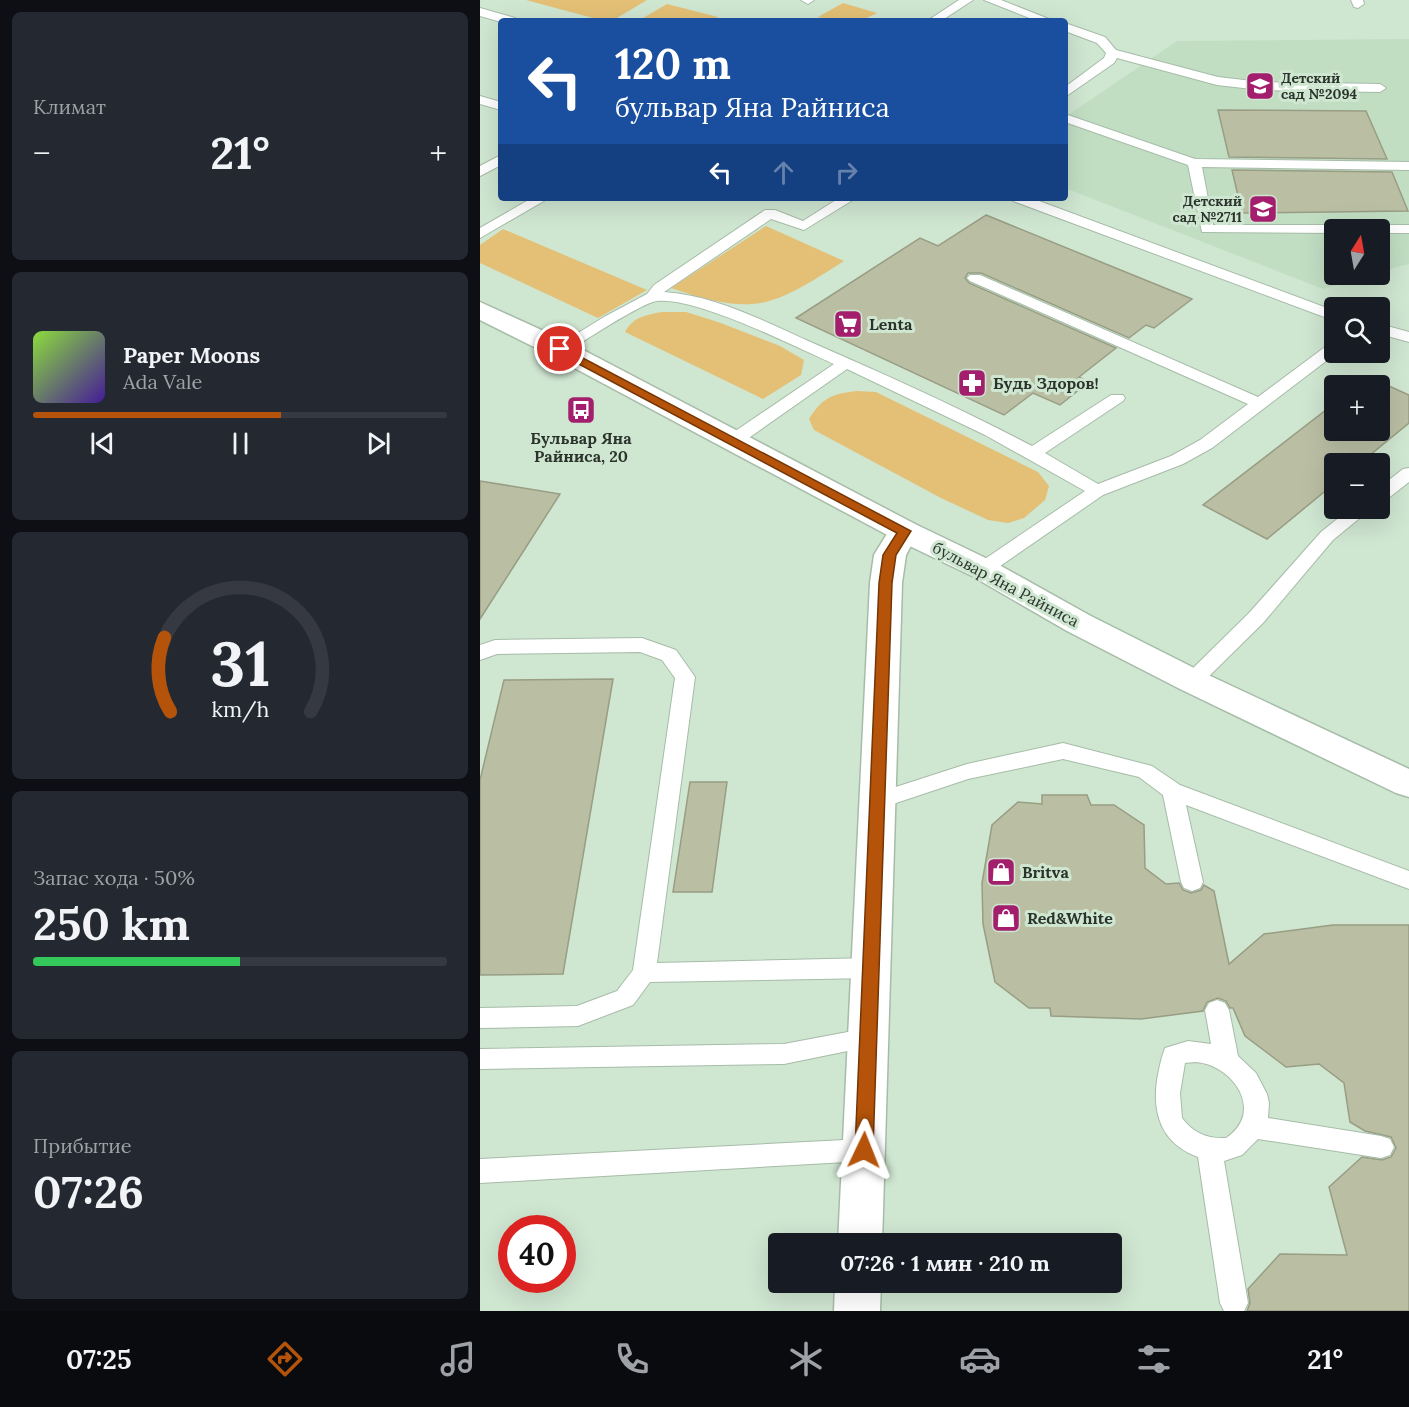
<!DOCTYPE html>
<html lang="ru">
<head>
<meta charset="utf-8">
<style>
  body { margin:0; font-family:Lora,serif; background:#242831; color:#f1f3f6; height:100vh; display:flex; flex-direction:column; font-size:22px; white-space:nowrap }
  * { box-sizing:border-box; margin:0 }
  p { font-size:20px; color:#9ea1a6 }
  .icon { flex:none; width:33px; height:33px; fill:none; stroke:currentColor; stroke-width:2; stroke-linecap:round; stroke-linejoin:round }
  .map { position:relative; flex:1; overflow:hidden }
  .sheet { display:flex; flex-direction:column; gap:12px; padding:12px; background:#0d0f14; width:480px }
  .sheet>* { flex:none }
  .top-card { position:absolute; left:18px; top:18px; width:570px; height:183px; border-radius:6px; box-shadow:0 6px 24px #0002; background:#1a4fa0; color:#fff; overflow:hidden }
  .needle { width:39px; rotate:11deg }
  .controls { position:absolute; left:844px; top:219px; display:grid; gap:12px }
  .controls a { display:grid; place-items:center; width:66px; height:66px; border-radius:6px; background:#171b24; box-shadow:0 6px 24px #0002; font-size:30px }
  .speed { position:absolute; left:18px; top:1215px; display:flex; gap:12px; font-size:30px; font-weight:700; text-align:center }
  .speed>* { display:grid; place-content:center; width:78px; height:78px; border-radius:50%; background:#171b24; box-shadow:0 6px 24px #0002; line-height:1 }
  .speed .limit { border:9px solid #d22; background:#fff; color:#111 }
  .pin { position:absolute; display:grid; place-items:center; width:51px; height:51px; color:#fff; margin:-26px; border:3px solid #fff; border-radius:50%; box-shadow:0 2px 6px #0007 }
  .me { position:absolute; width:66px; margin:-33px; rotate:2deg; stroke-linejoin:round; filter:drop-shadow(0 0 4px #0008) }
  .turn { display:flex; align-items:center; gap:21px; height:126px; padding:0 18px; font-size:27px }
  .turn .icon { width:78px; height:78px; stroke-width:2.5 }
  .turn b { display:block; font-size:42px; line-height:51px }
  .lanes { display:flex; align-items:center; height:57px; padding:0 18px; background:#0003; justify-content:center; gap:30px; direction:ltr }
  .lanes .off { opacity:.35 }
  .big { font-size:45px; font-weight:700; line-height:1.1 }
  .sheet .tile { flex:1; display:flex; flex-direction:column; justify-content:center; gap:9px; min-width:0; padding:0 21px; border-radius:9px; background:#242831 }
  .sheet .dial { align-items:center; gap:0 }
  .dial svg { height:156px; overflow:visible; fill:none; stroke:#363941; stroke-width:7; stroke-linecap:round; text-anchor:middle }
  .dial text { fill:#f1f3f6; stroke:none }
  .song { display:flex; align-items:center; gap:18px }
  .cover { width:72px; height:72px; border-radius:9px; background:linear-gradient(135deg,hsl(90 70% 55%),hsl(260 70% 35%)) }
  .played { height:6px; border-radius:3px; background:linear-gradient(90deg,#b45309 60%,#363941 60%) }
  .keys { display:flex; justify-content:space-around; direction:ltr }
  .heat { display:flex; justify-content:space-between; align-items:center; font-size:33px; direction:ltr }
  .charge { height:9px; border-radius:4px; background:linear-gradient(90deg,#34c759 50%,#363941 0) }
  .trip { position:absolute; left:288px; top:1233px; width:354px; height:60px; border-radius:6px; background:#171b24; box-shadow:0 6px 24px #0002; font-weight:700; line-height:60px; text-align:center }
  .tabs { display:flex; height:96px; justify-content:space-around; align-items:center; background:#090b0e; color:#9ea1a6 }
  .tabs .icon { width:42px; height:42px }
  .tabs .on { color:#b45309 }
  .tabs b { font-size:27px; color:#f1f3f6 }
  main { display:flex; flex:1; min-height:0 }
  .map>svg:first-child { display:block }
  .built { fill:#c1dec3 }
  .green { fill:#e4c076 }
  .building { fill:#babfa4; stroke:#989d83; stroke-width:1.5 }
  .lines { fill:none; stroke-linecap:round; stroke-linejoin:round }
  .service-casing { stroke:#a6bca8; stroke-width:2 }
  .tertiary-casing { stroke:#a6bca8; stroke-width:3 }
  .secondary-casing { stroke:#a6bca8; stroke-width:3 }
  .service { fill:#fff; fill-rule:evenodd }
  .tertiary { fill:#fff; fill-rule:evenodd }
  .secondary { fill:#fff; fill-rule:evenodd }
  .route { fill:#b45309; stroke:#753606; stroke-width:1.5 }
  .labels { text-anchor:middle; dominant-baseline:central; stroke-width:6; stroke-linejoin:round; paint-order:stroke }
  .far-poi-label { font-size:14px; font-weight:bold; fill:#2b342c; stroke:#cfe6d1; text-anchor:start }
  .poi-label { font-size:16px; font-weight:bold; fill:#2b342c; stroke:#cfe6d1; text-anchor:start }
  .street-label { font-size:16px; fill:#2b342c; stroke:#cfe6d1 }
</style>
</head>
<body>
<main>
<section class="sheet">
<div class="tile"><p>Климат</p>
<div class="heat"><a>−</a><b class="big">21°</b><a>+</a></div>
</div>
<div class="tile">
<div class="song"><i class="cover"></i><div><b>Paper Moons</b><p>Ada Vale</p></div></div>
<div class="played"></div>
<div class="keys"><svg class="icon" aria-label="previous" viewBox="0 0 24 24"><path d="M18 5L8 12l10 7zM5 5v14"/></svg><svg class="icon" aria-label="pause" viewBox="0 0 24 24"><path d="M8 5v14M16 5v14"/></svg><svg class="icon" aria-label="next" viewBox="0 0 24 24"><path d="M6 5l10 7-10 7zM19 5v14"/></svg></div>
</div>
<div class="tile dial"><svg viewBox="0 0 100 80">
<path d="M14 69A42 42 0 1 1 86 69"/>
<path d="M14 69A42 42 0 0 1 11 31" stroke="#b45309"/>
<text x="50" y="56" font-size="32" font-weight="700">31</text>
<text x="50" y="72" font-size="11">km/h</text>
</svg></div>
<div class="tile"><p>Запас хода · 50%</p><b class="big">250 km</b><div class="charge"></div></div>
<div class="tile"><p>Прибытие</p><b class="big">07:26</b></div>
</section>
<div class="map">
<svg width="929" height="1311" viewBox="0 0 929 1311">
  <rect width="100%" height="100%" fill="#cfe6d1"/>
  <path class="built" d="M929,39V264L900,272V230H855V274L893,275L843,289L585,188V117L697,41Z"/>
  <path class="green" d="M46,0H167L132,21H124Z
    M363,3L397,13C378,24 359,23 338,17Z
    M187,4L238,17L232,21H158Z
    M286,226L364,261C292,307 275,317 191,288Z
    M23,229L167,290L118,318L0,263V245Z
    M182,312H206L238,322L300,346L324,360L321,375L283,399L145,332C153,317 166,315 182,312Z
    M377,391L396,392L558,472L569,486L565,500L544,518L528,523L508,520L461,498L334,430L329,419C343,397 352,394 377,391Z"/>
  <path class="building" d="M738,110L886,111L907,159L749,157Z
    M752,170L912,172L928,211L762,213Z
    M506,215L643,271L712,299L674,328L666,325L649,338L501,273H488L485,278L489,283L636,348L599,377L609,382L580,405L553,393L524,415L316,318L440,238L458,246Z
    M889,377L929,395V423L879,464H855V483L787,539L723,505L855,403V430H900V386H878Z
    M0,481L80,494L0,619Z
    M133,679L83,974L0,975V780L24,680Z
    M210,782H247L232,892H193Z
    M562,795H607L611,805H634L664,825L665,868L686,884L699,883L703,890L711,893L721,890L724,885L734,891L749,964L784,934L853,925H929V1311H767L770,1303L768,1289L800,1254L867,1255L849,1187L882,1157L902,1160L911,1157L916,1148L911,1137L885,1131L870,1122L864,1083L839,1064L806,1067L765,1036L753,1008H750L746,1001L738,998L727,1002L723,1011L661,1019L571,1016L570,1008H549L515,982L503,924L502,883L512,825L538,802L562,804Z"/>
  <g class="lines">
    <g class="service-casing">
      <path id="service" d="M321,0H334L328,4Z
        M479,0H493L461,21H447Z
        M504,0H521L574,21H557Z
        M871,0H883L884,4L878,8L874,7Z
        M0,8L35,18L37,21L21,22L0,16Z
        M585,23L625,37L636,50L738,77L781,82L900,84L906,88L900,92L781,90L737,85L637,58L634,63L585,97V87L624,58L626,53L617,43L585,31Z
        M0,96L21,102V110L0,104Z
        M585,114L715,159L929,162V170L722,167L733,225H929V233H900V230H855V233L722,232L708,165L585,122Z
        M21,155V165L0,176V166Z
        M52,198H69L0,238V228Z
        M359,198H376L324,230L291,219L184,292C233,295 282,320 326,340C402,373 478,407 552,446L631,395H643L645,398L643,401L565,453L618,484L691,456L720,440L768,404L490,281L487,278L490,275H500L778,397L849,344L855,342V352H858L732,448L703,464L623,495L510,573H496L494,569L496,565L605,491L505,435L367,369L260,444H248L246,440L248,436L354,364C316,347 215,296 177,301C161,303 103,342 86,352L80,354L72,349L124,317L167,294L174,285L285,210H295L323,221Z
        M531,198H551L855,311V321L533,201Z
        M900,324L929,332V342L900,334Z
        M929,468V482L906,500L900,502V487L923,469Z
        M871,508H892L853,540L783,623L719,686L712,688L705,686L702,681L705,676L769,613L841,532Z
        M162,638L196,650L215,677L177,963L391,958L399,961L403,968L399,975L391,978L170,982L153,1005L98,1026L0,1028V1008L97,1006L137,991L153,970L195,678L182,660L160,652L17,654L0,660V645L15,640Z
        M583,743L672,766L700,785L929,871V889L706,805L723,882L720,888L712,891L704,888L701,882L683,795L659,777L583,759L488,779L398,809L391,807L387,801L391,795L487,764Z
        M737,1000L745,1003L749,1010L758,1056L776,1073L787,1094L789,1103L788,1118L901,1136L910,1139L914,1147L910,1155L901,1158L778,1139L762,1155L744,1161L768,1303L764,1311H744L740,1303L718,1157C683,1144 672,1116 677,1080C679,1069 681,1058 685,1048L708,1041L731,1044L725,1010L729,1003ZM715,1062C752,1064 786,1111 746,1138C728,1139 713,1133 702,1118L700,1093L705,1063Z
        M389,1028L397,1031L401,1038L397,1045L304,1064L0,1069V1049L304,1044Z
        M384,1139L393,1142L397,1150L393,1158L384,1161L0,1183V1159Z"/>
    </g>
    <g class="tertiary-casing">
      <path id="tertiary" d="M424,521L435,524L439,531L426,555L422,583L402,1244H358L390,583L394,555L413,524Z
        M355,1282H401L400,1311H354Z"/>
    </g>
    <g class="secondary-casing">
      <path id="secondary" d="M0,302L90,343L435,524L514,562L609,615L724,673L929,769V797L916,793L700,689L587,631L492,576L413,538L70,355L0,320Z"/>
    </g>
    <use href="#service" class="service"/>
    <use href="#tertiary" class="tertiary"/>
    <use href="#secondary" class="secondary"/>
  </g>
  <path class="route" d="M80,346L431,531L416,555L412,583L393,1150L390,1156L384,1158L378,1156L375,1150L399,583L403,555L417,533L76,352L75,349Z"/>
  <defs>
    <g id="school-square" transform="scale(1.5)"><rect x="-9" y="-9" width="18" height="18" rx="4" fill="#a31f6d" stroke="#cfe6d1"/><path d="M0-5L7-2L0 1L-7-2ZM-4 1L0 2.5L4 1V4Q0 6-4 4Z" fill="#fff"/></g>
    <g id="supermarket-square" transform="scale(1.5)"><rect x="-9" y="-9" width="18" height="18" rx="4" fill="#a31f6d" stroke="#cfe6d1"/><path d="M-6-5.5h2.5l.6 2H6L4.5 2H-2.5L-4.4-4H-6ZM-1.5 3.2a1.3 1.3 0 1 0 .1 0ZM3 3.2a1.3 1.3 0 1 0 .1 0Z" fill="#fff"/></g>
    <g id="pharmacy-square" transform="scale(1.5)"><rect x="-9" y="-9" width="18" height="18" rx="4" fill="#a31f6d" stroke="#cfe6d1"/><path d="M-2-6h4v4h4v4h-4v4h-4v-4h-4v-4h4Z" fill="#fff"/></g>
    <g id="bus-square" transform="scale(1.5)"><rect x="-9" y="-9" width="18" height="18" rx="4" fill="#a31f6d" stroke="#cfe6d1"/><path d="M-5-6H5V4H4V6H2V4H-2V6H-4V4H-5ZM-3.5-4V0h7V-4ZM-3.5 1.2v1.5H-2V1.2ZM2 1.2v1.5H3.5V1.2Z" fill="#fff"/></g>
    <g id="shop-square" transform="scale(1.5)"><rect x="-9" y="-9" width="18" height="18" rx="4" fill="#a31f6d" stroke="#cfe6d1"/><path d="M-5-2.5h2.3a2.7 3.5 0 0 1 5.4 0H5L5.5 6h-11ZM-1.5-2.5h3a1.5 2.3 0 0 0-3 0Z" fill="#fff"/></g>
  </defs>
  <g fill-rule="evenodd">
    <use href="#school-square" x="780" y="86"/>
    <use href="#school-square" x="783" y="209"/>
    <use href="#supermarket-square" x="368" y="324"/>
    <use href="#pharmacy-square" x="492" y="383"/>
    <use href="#bus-square" x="101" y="410"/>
    <use href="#shop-square" x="521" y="872"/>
    <use href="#shop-square" x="526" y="918"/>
  </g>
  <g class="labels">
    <g class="far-poi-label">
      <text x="801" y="78">Детский<tspan x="801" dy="16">сад №2094</tspan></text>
      <text x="762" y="201" text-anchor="end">Детский<tspan x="762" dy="16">сад №2711</tspan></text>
    </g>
    <g class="poi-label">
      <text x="389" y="324">Lenta</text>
      <text x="513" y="383">Будь Здоров!</text>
      <text x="101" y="438" text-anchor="middle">Бульвар Яна<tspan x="101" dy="18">Райниса, 20</tspan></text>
      <text x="542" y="872">Britva</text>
      <text x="547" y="918">Red&amp;White</text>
    </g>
    <g class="street-label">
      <text transform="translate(526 584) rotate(28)">бульвар Яна Райниса</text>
    </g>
  </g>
</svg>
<div class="controls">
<a><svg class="needle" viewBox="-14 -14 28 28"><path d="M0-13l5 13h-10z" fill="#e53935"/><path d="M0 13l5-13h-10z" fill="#9ea1a6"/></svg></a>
<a><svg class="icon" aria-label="search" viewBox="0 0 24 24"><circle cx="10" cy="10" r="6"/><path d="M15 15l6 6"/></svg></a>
<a>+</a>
<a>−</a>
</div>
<div class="speed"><div class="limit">40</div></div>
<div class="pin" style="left:80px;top:349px;background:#d93025"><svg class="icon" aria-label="arrive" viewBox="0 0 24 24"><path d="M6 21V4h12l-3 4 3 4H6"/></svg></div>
<svg class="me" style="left:384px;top:1150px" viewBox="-20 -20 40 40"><path d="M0-17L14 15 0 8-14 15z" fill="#b45309" stroke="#fff" stroke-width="4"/></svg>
<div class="trip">07:26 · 1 мин · 210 m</div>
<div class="top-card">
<div class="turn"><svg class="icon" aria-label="left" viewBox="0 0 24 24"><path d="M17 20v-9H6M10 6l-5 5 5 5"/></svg><div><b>120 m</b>бульвар Яна Райниса</div></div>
<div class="lanes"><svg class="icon" aria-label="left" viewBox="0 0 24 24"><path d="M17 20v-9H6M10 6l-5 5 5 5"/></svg><svg class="icon off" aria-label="ahead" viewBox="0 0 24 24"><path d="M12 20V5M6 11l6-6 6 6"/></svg><svg class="icon off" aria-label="right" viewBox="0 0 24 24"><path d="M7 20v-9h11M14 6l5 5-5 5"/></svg></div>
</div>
</div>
</main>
<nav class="tabs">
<b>07:25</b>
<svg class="icon on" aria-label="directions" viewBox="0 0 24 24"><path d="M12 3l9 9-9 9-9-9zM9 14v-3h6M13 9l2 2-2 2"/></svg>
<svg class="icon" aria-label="music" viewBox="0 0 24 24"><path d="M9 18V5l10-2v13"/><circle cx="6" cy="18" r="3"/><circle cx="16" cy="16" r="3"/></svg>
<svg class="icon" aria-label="phone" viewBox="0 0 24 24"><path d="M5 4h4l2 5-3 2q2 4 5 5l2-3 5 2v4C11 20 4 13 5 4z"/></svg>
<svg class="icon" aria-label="climate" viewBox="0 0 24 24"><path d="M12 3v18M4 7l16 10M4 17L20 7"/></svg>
<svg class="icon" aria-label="car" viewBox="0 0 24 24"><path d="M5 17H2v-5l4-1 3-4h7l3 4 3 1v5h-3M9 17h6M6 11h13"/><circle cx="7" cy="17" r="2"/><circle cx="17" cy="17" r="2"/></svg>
<svg class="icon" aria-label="filters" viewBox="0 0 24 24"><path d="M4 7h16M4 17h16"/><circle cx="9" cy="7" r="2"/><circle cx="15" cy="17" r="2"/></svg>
<b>21°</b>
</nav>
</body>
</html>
